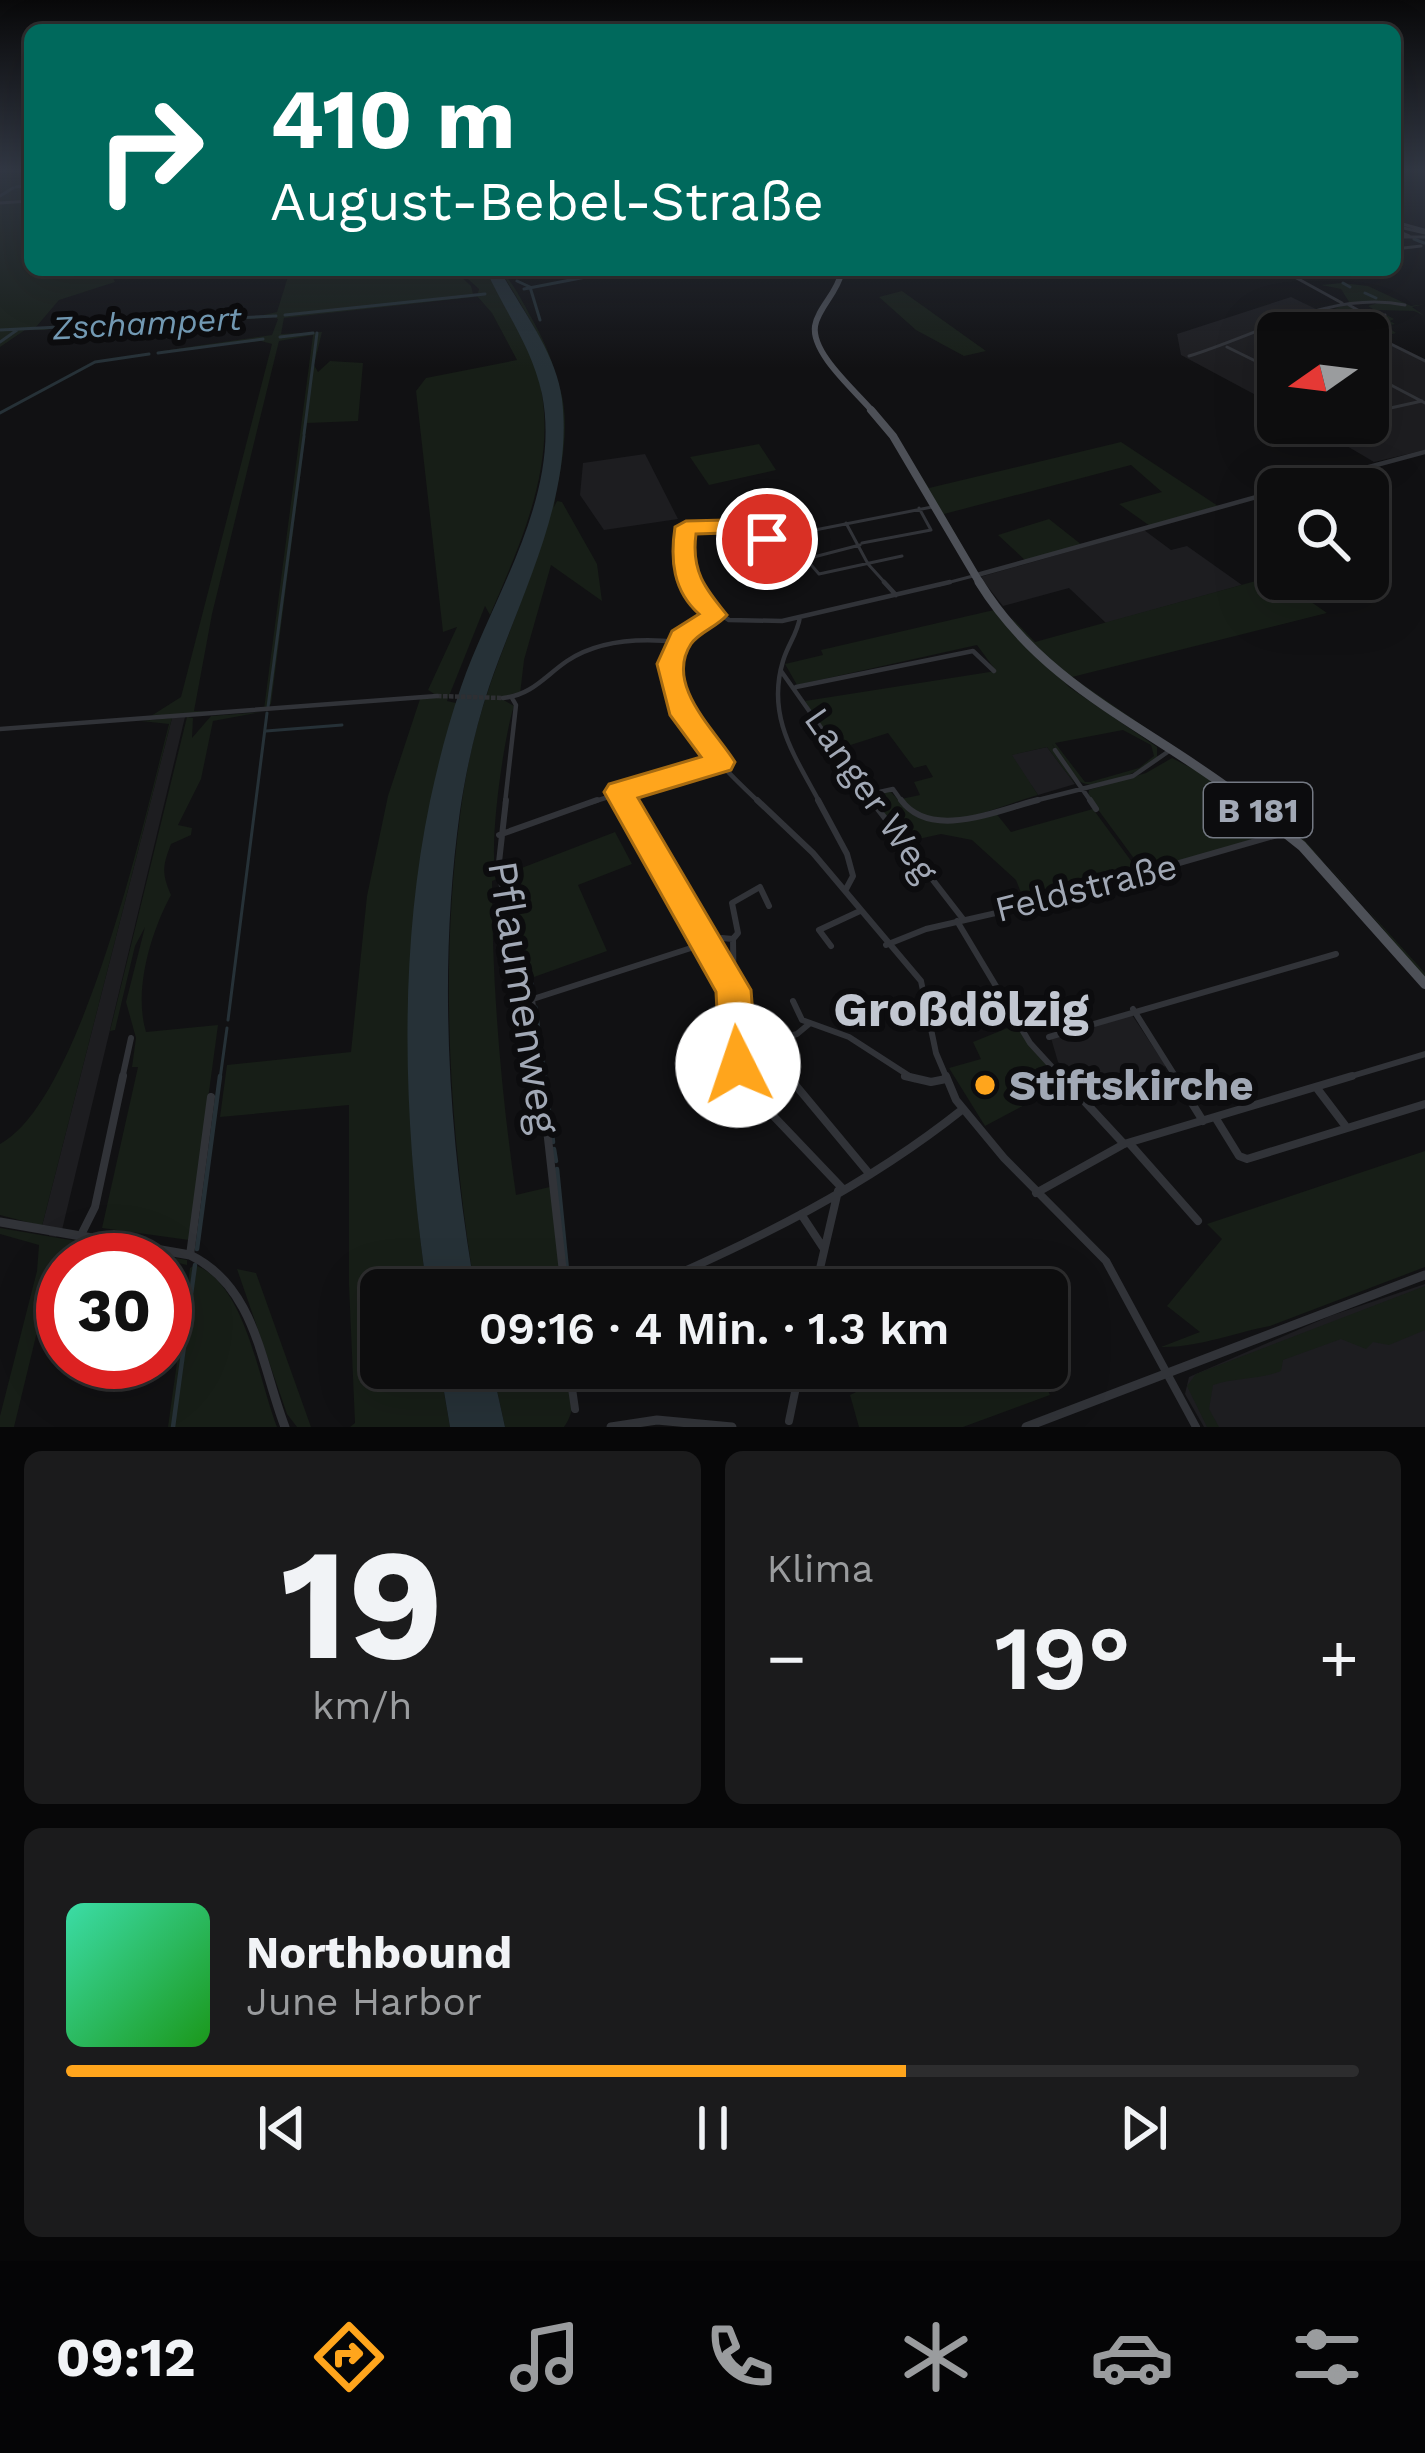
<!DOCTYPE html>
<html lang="de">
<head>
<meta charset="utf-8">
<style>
  body { margin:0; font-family:"Work Sans",sans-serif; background:#1b1b1c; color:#f1f3f6; height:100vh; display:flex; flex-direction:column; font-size:45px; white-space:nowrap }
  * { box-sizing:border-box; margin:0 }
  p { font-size:39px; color:#9a9c9e }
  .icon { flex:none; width:66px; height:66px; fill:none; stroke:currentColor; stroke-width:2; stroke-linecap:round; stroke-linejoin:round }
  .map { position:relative; height:1427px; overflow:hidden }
  .drawer { display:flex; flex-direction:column; gap:24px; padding:24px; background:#070708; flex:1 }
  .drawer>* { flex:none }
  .top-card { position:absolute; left:24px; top:24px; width:1377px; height:252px; border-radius:18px; box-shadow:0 12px 48px #0002,0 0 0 3px #2d2d2e; background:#00695c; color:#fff; overflow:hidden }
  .needle { width:78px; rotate:256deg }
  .fabs { position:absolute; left:1257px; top:312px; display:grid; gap:24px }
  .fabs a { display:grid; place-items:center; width:132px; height:132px; border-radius:18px; background:#0d0d0e; box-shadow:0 12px 48px #0002,0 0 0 3px #2d2d2e; font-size:60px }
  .speed { position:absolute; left:36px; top:1233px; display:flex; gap:24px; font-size:60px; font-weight:700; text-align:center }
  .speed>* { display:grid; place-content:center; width:156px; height:156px; border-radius:50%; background:#0d0d0e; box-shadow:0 12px 48px #0002,0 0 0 3px #2d2d2e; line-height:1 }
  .speed .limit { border:18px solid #d22; background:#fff; color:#111 }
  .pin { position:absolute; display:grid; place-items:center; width:102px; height:102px; color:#fff; margin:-51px; border:6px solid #fff; border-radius:50%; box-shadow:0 3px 12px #0007 }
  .me { position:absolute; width:132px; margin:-66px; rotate:356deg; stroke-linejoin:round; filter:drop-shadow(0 0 9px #0008) }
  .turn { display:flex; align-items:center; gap:42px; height:252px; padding:0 48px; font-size:54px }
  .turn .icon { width:156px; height:156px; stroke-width:2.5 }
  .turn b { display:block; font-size:84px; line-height:102px }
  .big { font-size:90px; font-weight:600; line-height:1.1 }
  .drawer .widget { flex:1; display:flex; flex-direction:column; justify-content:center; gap:18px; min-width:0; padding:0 42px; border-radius:18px; background:#1b1b1c }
  .drawer .dial { align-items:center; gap:0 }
  .dial b { font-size:156px; line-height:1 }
  .song { display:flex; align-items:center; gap:36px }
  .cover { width:144px; height:144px; border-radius:18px; background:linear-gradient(135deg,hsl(160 70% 55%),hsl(120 70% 35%)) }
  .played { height:12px; border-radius:6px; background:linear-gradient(90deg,#ffa51c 65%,#2d2d2e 65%) }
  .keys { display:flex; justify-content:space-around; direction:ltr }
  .heat { display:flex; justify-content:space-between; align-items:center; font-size:66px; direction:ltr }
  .drawer .tiles { flex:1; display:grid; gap:24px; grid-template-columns:1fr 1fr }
  .widget:last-child { grid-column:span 2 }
  .trip { position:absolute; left:360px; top:1269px; width:708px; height:120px; border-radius:18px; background:#0d0d0e; box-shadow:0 12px 48px #0002,0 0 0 3px #2d2d2e; font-weight:600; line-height:120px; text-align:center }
  .menu { display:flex; height:192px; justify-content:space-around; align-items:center; background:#050506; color:#9a9c9e }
  .menu .icon { width:84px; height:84px }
  .menu .current { color:#ffa51c }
  .menu b { font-size:54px; color:#f1f3f6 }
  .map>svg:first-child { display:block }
  .built { fill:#1d1d20 }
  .green { fill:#171e17; fill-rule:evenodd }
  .water { fill:#263137 }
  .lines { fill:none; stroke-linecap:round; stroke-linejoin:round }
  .stream-far1 { stroke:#263137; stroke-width:3 }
  .stream { stroke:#263137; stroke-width:4.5 }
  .minor-tunnel { stroke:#2e2f33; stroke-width:4.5; stroke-dasharray:4.5 1.5; stroke-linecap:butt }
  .minor-far3 { stroke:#313338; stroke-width:3 }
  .minor-far2 { stroke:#313338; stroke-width:4.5 }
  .minor-far1 { stroke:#313338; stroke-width:6 }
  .minor { stroke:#313338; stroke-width:8 }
  .tertiary-far2 { stroke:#313338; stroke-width:3 }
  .tertiary-far1 { stroke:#313338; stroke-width:4.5 }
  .tertiary { stroke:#313338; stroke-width:9 }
  .primary-far4 { stroke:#4d5057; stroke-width:4.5 }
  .primary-far3 { stroke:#4d5057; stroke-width:6 }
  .primary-far2 { stroke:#4d5057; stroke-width:8 }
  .primary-far1 { stroke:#4d5057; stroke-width:9 }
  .primary { stroke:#4d5057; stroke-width:10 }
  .route { fill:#ffa51c; stroke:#a66b12; stroke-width:3 }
  .poi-dot { fill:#ffa51c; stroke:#0c0c0e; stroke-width:4.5 }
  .labels { text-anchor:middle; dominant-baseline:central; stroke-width:12; stroke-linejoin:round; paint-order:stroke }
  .far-water-label { font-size:33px; font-style:italic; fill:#739ab4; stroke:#0c0c0e }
  .shield { fill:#0c0c0e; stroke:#747983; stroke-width:3 }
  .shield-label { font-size:33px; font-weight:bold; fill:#a1a8b5 }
  .street-label { font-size:36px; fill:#a1a8b5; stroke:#0c0c0e }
  .near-street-label { font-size:42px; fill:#a1a8b5; stroke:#0c0c0e }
  .near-poi-label { font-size:42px; font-weight:bold; fill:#a1a8b5; stroke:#0c0c0e; text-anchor:start }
  .near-neighbourhood-label { font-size:48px; font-weight:bold; fill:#c2c7d1; stroke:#0c0c0e }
</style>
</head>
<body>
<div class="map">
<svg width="1425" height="1427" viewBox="0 0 1425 1427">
  <rect width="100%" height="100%" fill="#111113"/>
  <path class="built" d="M1291,297L1366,333H1278V407L1181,355L1177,334Z
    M1368,334L1425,362V450L1374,462L1308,423H1368Z
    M645,454L678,519L604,530L580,495L583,463Z
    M1144,530L1171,550L1187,546L1242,585L1106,623L1069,588L1003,606L980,577Z
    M185,717L62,1230L56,1237L49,1236L51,1228L42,1226L172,718Z
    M1047,747L1075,784L1038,795L1010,755Z
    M1130,1012L1166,1066L1088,1088L1058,1062L1051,1038Z
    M1425,1284V1427H1204L1185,1394L1189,1377L1330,1316Z"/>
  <path class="green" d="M0,168H30V270H109L115,282L59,300L36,327L50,330H25L0,347Z
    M290,270H454L471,286L474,297L284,318L281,334L322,332L314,365L318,372L330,361L363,363L358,421L307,423L271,704L264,709L313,335L279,341L212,614L194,711L213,712L151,716L181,697L272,344L261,341L155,352L272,335L278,319L274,317L176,325L179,320L250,318L277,312Z
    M458,270H486C500,301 523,329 534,362C564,449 524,536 490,615L485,606L447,701L456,703C402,903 398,1085 427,1290H381V1368H440L450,1427H350L355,1423L349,1285V1105L220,1117L227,1065L351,1052L367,896L388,796L420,699L439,697L428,690L457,627L443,632L416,391L426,378L517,360L492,313L477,296L479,289Z
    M500,270C513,282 522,301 531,317C571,388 566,429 554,507L557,501L562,502L597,564L602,601L551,565L524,660L520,694L502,699L514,706C504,736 487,852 497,879L492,881C492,986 501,1091 516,1195L550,1187L562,1290H475C450,1134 439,973 460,816C465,775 474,731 488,691C513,615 582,471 561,392C549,348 523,307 500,270Z
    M1342,283L1368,286L1411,306L1425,304L1412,307L1425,316L1414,311L1377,310L1394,319L1390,321L1395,324L1386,326L1396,333L1385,336L1366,323L1353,324L1328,311L1346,314L1335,308L1346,305L1368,313L1373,309L1368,306L1378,303L1349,302L1341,289L1321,285Z
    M902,291L986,351L964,356L916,330L879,297Z
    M1121,442L1218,506L1150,526L1119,504L1162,492L1131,465L944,514L960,542L956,543L903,448L929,488Z
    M759,444L776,470L709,485L690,457Z
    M1049,519L1082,545L1026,561L998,535Z
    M1274,576L1327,613L1072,677L1296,831L1425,973V979C1382,929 1340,871 1288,829C1203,762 1071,710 1011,617L1035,642Z
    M994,610L1069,687L1157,747V758C1141,770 1104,791 1083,783C1071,778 1059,754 1052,744L1075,784L1047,747L1012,755L1038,795C1000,805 933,842 901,799L920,795L914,782L933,777L926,765L914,768L888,733L835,750L805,701L996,671L977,645L797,685L785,664L823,655L821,650ZM1123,730L1151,745L1154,756L1139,768L1090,782H1085L1055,743Z
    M261,712L213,721L201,779L178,825L192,828L191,835L171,844C162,867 162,874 171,895C152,930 133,989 146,1032L218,1025L189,1240L102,1228L138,1067H132L136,1038L126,1002L145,927L135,946L115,1030L110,1031L187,717L193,718L192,738L211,716Z
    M172,718L42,1226L0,1215V1144C82,1100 145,816 169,724L141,721Z
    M1172,758L1201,773L1280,831L1144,872L1088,796L1089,790L1146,773Z
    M890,791C928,833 944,825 995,812L1011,832L1093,809L1140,873L1025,903L1016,880L972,840L941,834L905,842L872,798Z
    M615,832L632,864L578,885L607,951L534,977L501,876Z
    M1015,1025L1064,1084L985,1126L949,1068L981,1059L973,1042Z
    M1425,1151V1267L1270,1326C1237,1332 1197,1348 1161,1347L1200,1332L1167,1306L1222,1239L1207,1224Z
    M0,1228L187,1260V1265L166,1260H63V1302L42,1311L14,1427H0V1416L37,1271L39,1245L0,1234Z
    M195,1265C245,1283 259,1381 277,1427H168L190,1268Z
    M237,1269L256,1273L311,1427H297L287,1414Z
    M1425,1286V1330L1389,1345L1373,1342L1366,1349L1341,1339L1283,1360L1281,1371C1258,1380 1237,1377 1213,1385L1209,1409L1219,1427H1207L1187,1386L1196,1374Z
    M492,1368H566C571,1389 578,1408 564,1427H505Z
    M905,1368H1037L1050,1395L963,1427H859L850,1395Z"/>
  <path class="water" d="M486,270H500C521,309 556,352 562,399C574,498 520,596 489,687C476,726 466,770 460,811C438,969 448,1133 475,1290H427C404,1130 397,960 430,801C438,764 448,724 461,687C493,595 562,496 542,394C532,347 505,312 486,270Z
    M440,1368H492L505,1427H450Z"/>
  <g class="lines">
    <path class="stream-far1" d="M16,187L30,185
      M0,196L13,188
      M1414,239L1424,243
      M1319,270L1327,275
      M517,281L530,287L540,320
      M1343,283L1350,287
      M524,289L622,270
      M1365,293L1376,298
      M285,315L485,294
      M0,330L276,316
      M280,337L313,333
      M0,342L17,330
      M158,353L263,339
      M0,413L95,362L149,354
      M304,434L317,333
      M268,707L304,436
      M266,731L342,725
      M506,890L534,991
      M536,1007L541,1044
      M228,1020L267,713
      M542,1051L545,1075
      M220,1079L227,1028"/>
    <path class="stream" d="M546,1088L549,1111
      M551,1124L553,1142
      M554,1149L556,1161
      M557,1169L569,1290
      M197,1249L220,1076
      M173,1427L195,1265"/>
    <path class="minor-tunnel" d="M437,696L503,698"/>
    <path class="minor-far3" d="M1395,222L1424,230
      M1395,226L1425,233
      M1395,230L1409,236
      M1395,237H1425
      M1395,249L1421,246
      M1282,270L1342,303
      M1349,305L1370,317
      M1324,311L1425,361
      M1342,320L1385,315
      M1280,327L1291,333
      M1227,347L1278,372
      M1189,356C1258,335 1331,290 1405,305
      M1368,373L1425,403
      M1368,413L1422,401
      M846,523L868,564L887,585
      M862,543L931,530L919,508
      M734,545L756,536
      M860,545L806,559L819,574L902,556
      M732,566L776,551L769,539
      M693,585L682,560L688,526L727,527L769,539L932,507
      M939,585L973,576"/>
    <path class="minor-far2" d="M692,582L707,618
      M884,582L896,595
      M698,600L729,620L782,621L950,582
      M715,615C697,625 673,638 670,661C663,714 726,771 760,803
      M800,617C797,635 788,644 783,661C766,717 795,756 820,803
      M781,671L874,803
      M796,687L973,651L994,671
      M503,698C532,695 545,676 567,661C600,639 641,638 678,642
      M0,729L437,696
      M1055,750L1092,803
      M619,792L625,803
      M866,795L893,789L903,803
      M505,803L516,705L512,698
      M589,803L721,762
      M1026,803L1133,776L1169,751"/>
    <path class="minor-far1" d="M506,800L498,871L532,999L541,1079
      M624,800L733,990
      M757,800L813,853L921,981L936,1053L947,1079
      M818,800L847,854L853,876L845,891
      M871,800L963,919
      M901,800C931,841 998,810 1038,800
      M1090,800L1096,809
      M499,835L597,800
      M957,921L1030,1043L1063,1079
      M733,939L734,1010L742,1079
      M733,939L738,933L732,903L760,887L769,906
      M886,945L926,929L1040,903L1284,833
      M831,946L819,930L860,911
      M533,999L722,938L733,939
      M793,1001L802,1020L849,1037L914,1079
      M1133,1009L1177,1079
      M1049,1037L1336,954
      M769,1044L790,1079
      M737,1051L797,1034L809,1024
      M122,1079L131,1038
      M1342,1079L1425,1054"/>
    <path class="minor" d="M541,1076L565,1290
      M742,1076L743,1084L843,1189
      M788,1076L867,1171
      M905,1076L931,1082L946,1079
      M946,1076L956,1100L1004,1158L1106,1261L1196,1427
      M1061,1076L1124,1144
      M1175,1076L1203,1121
      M1316,1087L1347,1128
      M1215,1117L1239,1156L1247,1159L1425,1104
      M1130,1144L1198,1221
      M1036,1193L1124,1144L1352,1076
      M801,1214L824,1249
      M80,1237L95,1207L123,1076
      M190,1255L211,1097
      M641,1290C756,1241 865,1187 963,1109
      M815,1290L838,1191
      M569,1368L575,1409
      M789,1421L800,1368"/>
    <path class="tertiary-far2" d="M0,203L30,201"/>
    <path class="tertiary-far1" d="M1287,489L1425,452
      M977,575L1278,491"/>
    <path class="tertiary" d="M0,1222L190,1255C256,1287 261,1365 285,1427
      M611,1427L657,1420L732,1427
      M1026,1427L1425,1275"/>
    <path class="primary-far4" d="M840,277L842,270"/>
    <path class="primary-far3" d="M841,274C837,293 818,308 815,326C811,354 857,392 874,413"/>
    <path class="primary-far2" d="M871,410L893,436L981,585"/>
    <path class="primary-far1" d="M979,582C1046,690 1153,728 1248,803"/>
    <path class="primary" d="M1244,800L1302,846L1425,984"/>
  </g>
  <linearGradient id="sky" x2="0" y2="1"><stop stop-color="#09090a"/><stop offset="0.46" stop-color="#323844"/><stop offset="1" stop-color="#323844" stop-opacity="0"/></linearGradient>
  <rect width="1425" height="368" fill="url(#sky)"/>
  <path class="route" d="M727,520L778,539L767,546L725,533L696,534C691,571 705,588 727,615C717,627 699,632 691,644C664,685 716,731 735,762L731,770L638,798L751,990L757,1065L752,1078L738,1083L725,1078L720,1065L716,992L604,792L609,784L701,757L670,715L657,664L672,631L699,614C673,591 670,560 675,527L686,521Z"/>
  <circle class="poi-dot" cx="985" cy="1085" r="12"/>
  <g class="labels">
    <g class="far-water-label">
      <text transform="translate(147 323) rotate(-3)">Zschampert</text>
    </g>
    <rect class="shield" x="1204" y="783" width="108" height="54" rx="9"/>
    <g class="shield-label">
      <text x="1258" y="810">B 181</text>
    </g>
    <g class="street-label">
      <text transform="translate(871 795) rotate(55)">Langer Weg</text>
      <text transform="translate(1086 888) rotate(-14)">Feldstraße</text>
    </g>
    <g class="near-street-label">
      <text transform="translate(524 997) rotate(81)">Pflaumenweg</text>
    </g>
    <g class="near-poi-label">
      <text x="1009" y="1085">Stiftskirche</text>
    </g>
    <g class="near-neighbourhood-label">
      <text x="961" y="1009">Großdölzig</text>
    </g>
  </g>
</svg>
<div class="fabs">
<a><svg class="needle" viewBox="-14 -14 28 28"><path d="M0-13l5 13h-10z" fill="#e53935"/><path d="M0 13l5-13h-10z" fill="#9a9c9e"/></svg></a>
<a><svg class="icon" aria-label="search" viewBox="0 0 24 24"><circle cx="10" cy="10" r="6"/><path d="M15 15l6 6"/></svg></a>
</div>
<div class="speed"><div class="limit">30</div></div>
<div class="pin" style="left:767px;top:539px;background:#d93025"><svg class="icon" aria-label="arrive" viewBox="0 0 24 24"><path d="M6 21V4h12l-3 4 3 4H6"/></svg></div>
<svg class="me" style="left:738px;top:1065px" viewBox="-20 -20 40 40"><circle r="19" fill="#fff"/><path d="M0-13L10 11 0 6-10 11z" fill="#ffa51c"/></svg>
<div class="trip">09:16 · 4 Min. · 1.3 km</div>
<div class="top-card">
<div class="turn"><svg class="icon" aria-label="right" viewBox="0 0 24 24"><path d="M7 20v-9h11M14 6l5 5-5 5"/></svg><div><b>410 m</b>August-Bebel-Straße</div></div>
</div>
</div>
<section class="drawer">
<div class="tiles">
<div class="widget dial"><b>19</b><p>km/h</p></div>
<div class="widget"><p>Klima</p>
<div class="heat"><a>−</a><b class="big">19°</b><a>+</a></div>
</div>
<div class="widget">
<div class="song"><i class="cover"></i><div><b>Northbound</b><p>June Harbor</p></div></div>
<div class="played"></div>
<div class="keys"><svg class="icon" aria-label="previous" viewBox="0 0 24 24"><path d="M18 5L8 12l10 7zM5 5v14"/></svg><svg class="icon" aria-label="pause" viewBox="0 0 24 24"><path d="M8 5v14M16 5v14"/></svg><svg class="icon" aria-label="next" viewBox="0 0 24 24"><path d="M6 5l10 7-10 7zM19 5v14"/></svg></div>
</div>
</div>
</section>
<nav class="menu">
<b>09:12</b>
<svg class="icon current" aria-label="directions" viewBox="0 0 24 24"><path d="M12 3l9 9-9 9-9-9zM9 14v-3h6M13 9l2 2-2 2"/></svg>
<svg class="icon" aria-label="music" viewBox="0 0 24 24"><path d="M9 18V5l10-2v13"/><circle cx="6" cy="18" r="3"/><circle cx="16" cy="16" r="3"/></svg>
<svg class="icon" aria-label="phone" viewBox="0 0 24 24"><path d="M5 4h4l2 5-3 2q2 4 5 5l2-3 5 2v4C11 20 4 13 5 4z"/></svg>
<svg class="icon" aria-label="climate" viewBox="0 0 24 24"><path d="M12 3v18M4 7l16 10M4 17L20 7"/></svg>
<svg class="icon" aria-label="car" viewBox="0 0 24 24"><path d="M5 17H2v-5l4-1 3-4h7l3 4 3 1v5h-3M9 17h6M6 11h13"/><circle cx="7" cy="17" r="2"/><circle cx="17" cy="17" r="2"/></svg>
<svg class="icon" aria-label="filters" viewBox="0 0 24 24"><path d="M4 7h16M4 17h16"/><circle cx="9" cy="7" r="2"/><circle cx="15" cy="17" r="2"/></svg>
</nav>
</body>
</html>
